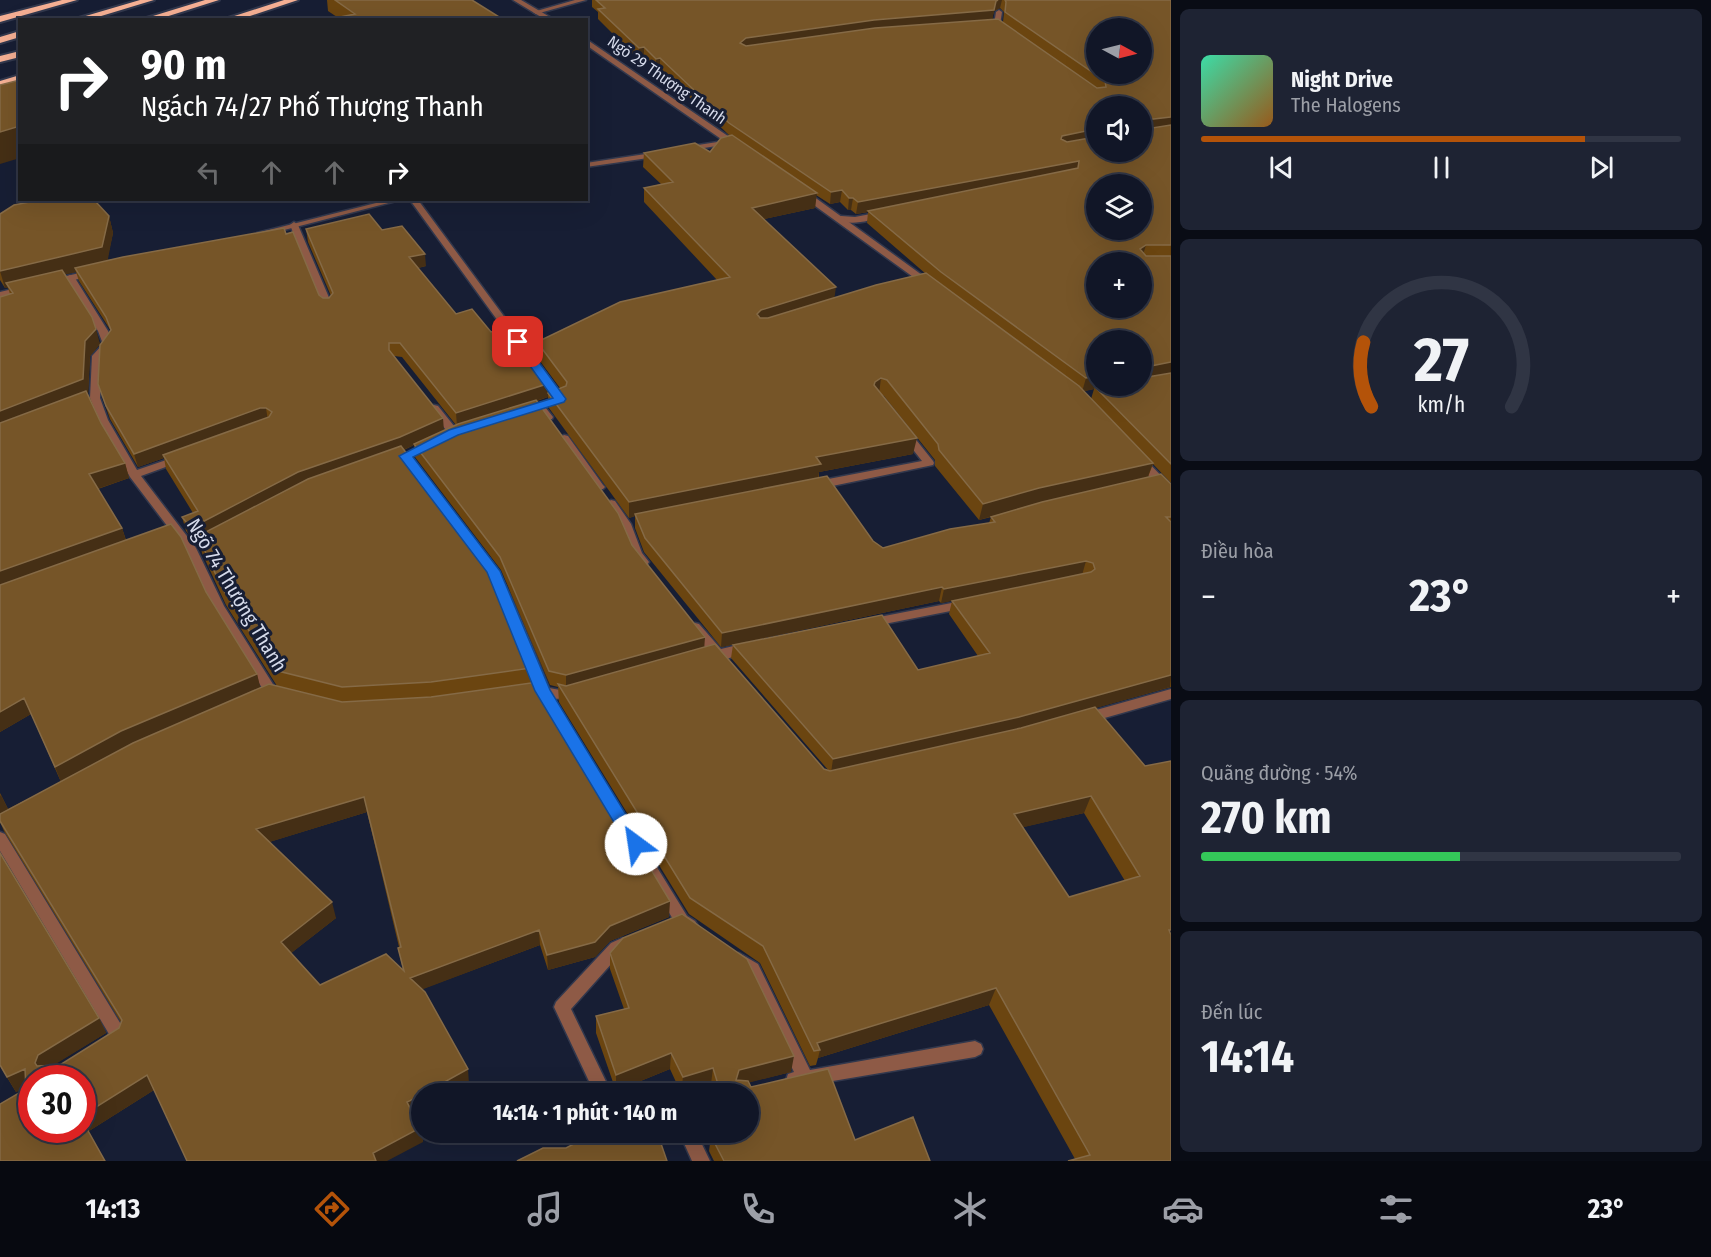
<!DOCTYPE html>
<html lang="vi">
<head>
<meta charset="utf-8">
<style>
  body { margin:0; font-family:"Fira Sans Condensed",sans-serif; background:#1e2333; color:#f1f3f6; height:100vh; display:flex; flex-direction:column; font-size:22px; white-space:nowrap }
  * { box-sizing:border-box; margin:0 }
  p { font-size:20px; color:#9c9fa7 }
  .icon { flex:none; width:33px; height:33px; fill:none; stroke:currentColor; stroke-width:2; stroke-linecap:round; stroke-linejoin:round }
  .map { position:relative; flex:1; overflow:hidden }
  .panel { display:flex; flex-direction:column; gap:9px; padding:9px; background:#090c15; width:540px }
  .panel>* { flex:none }
  .top-card { position:absolute; left:18px; top:18px; width:570px; height:183px; border-radius:0px; box-shadow:0 6px 24px #0002,0 0 0 2px #303544; background:#202124; color:#fff; overflow:hidden }
  .needle { width:39px; rotate:97deg }
  .fabs { position:absolute; left:1086px; top:18px; display:grid; gap:12px }
  .fabs a { display:grid; place-items:center; width:66px; height:66px; border-radius:50%; background:#111627; box-shadow:0 6px 24px #0002,0 0 0 2px #303544; font-size:30px }
  .speed { position:absolute; left:18px; top:1065px; display:flex; gap:12px; font-size:30px; font-weight:700; text-align:center }
  .speed>* { display:grid; place-content:center; width:78px; height:78px; border-radius:50%; background:#111627; box-shadow:0 6px 24px #0002,0 0 0 2px #303544; line-height:1 }
  .speed .limit { border:9px solid #d22; background:#fff; color:#111 }
  .pin { position:absolute; display:grid; place-items:center; width:51px; height:51px; color:#fff; margin:-26px; border-radius:12px; box-shadow:0 3px 9px #0006 }
  .me { position:absolute; width:66px; margin:-33px; rotate:329deg; stroke-linejoin:round; filter:drop-shadow(0 0 4px #0008) }
  .turn { display:flex; align-items:center; gap:21px; height:126px; padding:0 24px; font-size:27px }
  .turn .icon { width:78px; height:78px; stroke-width:2.5 }
  .turn b { display:block; font-size:42px; line-height:51px }
  .lanes { display:flex; align-items:center; height:57px; padding:0 24px; background:#0003; justify-content:center; gap:30px; direction:ltr }
  .lanes .off { opacity:.35 }
  .big { font-size:45px; font-weight:700; line-height:1.1 }
  .panel .tile { flex:1; display:flex; flex-direction:column; justify-content:center; gap:9px; min-width:0; padding:0 21px; border-radius:9px; background:#1e2333 }
  .panel .dial { align-items:center; gap:0 }
  .dial svg { height:156px; overflow:visible; fill:none; stroke:#303544; stroke-width:7; stroke-linecap:round; text-anchor:middle }
  .dial text { fill:#f1f3f6; stroke:none }
  .song { display:flex; align-items:center; gap:18px }
  .cover { width:72px; height:72px; border-radius:9px; background:linear-gradient(135deg,hsl(160 70% 55%),hsl(30 70% 35%)) }
  .played { height:6px; border-radius:3px; background:linear-gradient(90deg,#b45309 80%,#303544 80%) }
  .keys { display:flex; justify-content:space-around; direction:ltr }
  .heat { display:flex; justify-content:space-between; align-items:center; font-size:33px; direction:ltr }
  .charge { height:9px; border-radius:4px; background:linear-gradient(90deg,#34c759 54%,#303544 0) }
  .trip { position:absolute; left:411px; top:1083px; width:348px; height:60px; border-radius:30px; background:#111627; box-shadow:0 6px 24px #0002,0 0 0 2px #303544; font-weight:700; line-height:60px; text-align:center }
  .dock { display:flex; height:96px; justify-content:space-around; align-items:center; background:#070910; color:#9c9fa7 }
  .dock .icon { width:42px; height:42px }
  .dock .on { color:#b45309 }
  .dock b { font-size:27px; color:#f1f3f6 }
  main { display:flex; flex:1; min-height:0 }
  .map>svg:first-child { display:block }
  .lines { fill:none; stroke-linecap:round; stroke-linejoin:round }
  .minor-casing { stroke:#32384d; stroke-width:3 }
  .tertiary-casing { stroke:#32384d; stroke-width:3 }
  .trunk-casing { stroke:#32384d; stroke-width:4 }
  .minor { fill:#8e5a46; fill-rule:evenodd }
  .tertiary { fill:#8e5a46; fill-rule:evenodd }
  .trunk { fill:#f6b094; fill-rule:evenodd }
  .wall { fill:#6b4510; fill-rule:evenodd }
  .shaded-wall { fill:#452f15 }
  .building { fill:#765528; stroke:#856a46; stroke-width:1.5; fill-rule:evenodd }
  .route { fill:#1a73e8; stroke:#114b97; stroke-width:1.5 }
  .labels { text-anchor:middle; dominant-baseline:central; stroke-width:6; stroke-linejoin:round; paint-order:stroke }
  .far-street-label { font-size:16px; fill:#d5daea; stroke:#171e34 }
  .street-label { font-size:20px; fill:#d5daea; stroke:#171e34 }
</style>
</head>
<body>
<main>
<div class="map">
<svg width="1171" height="1161" viewBox="0 0 1171 1161">
  <rect width="100%" height="100%" fill="#171e34"/>
  <g class="lines">
    <g class="minor-casing">
      <path id="minor" d="M575,0H586L536,14L533,12Z
        M999,10L1002,12L1000,25L997,27L994,25L996,12Z
        M410,200H418L565,399L545,407L553,417L552,419H544L534,406L554,398Z
        M881,212L885,215L884,217C870,220 850,227 837,219L841,216L855,217Z
        M294,222L298,225L333,307L331,309H325L323,307L290,225Z
        M70,275L75,278L108,331L113,344L102,357L100,398L108,420L137,470L178,456L183,459L182,461L141,476L196,548L224,606L276,689L285,692L287,695L285,698L280,700L267,696L212,607L187,552L130,477L98,420L90,398L92,356L103,344L98,331L65,278Z
        M434,405L438,406L458,431L459,433L458,435H450L430,410L429,408L430,406Z
        M905,430L909,431L933,461L934,463L933,465L818,489L812,485L818,481L922,461L900,433Z
        M564,435L568,436L603,485L605,487L603,489H595L559,438Z
        M611,500L615,501L631,524L642,553L649,562L647,565H639L631,554L619,525L605,504Z
        M480,550C499,556 539,664 549,688L566,691L573,689L578,691L580,694L578,697C565,701 557,697 546,700L540,696H523L521,693L523,690L536,687L488,572L474,554Z
        M967,600L971,601L973,604L971,607L869,627L863,623L869,619Z
        M695,623L699,624L721,649L746,643L750,645L752,648L750,651C735,656 718,664 704,660L702,657L704,654L709,652L689,627Z
        M1171,689V699L1087,723L1082,722L1080,718L1082,714Z
        M0,832L5,834L125,1031L127,1036C124,1043 120,1045 113,1048L107,1045L105,1040L109,1034L0,851Z
        M637,841L642,843L687,916L695,921L698,926L695,931L690,933L677,926L630,847L632,843Z
        M622,938L627,940L630,945L627,950L621,953L571,1009L612,1094H595L554,1007L556,1002L611,943Z
        M739,953L758,964L810,1070L975,1041L981,1044L983,1049L981,1054L975,1057L815,1084C807,1081 798,1090 788,1086L786,1080L788,1074L794,1072L746,974L733,965L731,960L733,955Z
        M679,1132H696L710,1161H692Z"/>
    </g>
    <g class="tertiary-casing">
      <path id="tertiary" d="M513,0H521L555,20H546Z
        M586,39L741,145V149H735L729,144L685,151V147L724,141L586,45Z
        M659,152H662V156L586,167V163Z
        M800,191H806L933,283V287H927L800,195Z
        M388,200H400L261,236L257,233Z
        M92,270L95,271V275L53,285L48,282L50,280Z
        M25,286L30,289L28,291L0,298V292Z
        M1139,456L1143,457L1171,486V497L1167,496L1135,461L1134,459L1135,457Z"/>
    </g>
    <g class="trunk-casing">
      <path id="trunk" d="M62,0H77L0,22V16Z
        M140,0H154L88,20H72Z
        M205,0H219L156,20H140Z
        M284,0H298L238,20H222Z
        M20,31V37L0,43V37Z
        M20,51V57L0,62V56Z
        M20,75V81L0,87V81Z"/>
    </g>
    <use href="#minor" class="minor"/>
    <use href="#tertiary" class="tertiary"/>
    <use href="#trunk" class="trunk"/>
  </g>
  <path class="wall" d="M327,0H472L337,17L328,11Z
    M592,0H1171V483L1153,464L1148,477L1171,484V687L1095,708L1145,766L1171,1161L1075,1159L989,1005L818,1058L816,1065L810,1066L760,963L689,914L559,702L558,687L550,685L501,570L415,457L414,445L404,450L531,668L532,683L669,917L610,941L595,957L548,970L540,945L422,989L469,1084L452,1094H422L413,1115L420,1128L423,1142L154,1090L89,1131L26,1089V1087L16,1092L0,1066L99,1018L106,1033L53,1065H60L119,1028L121,1022L4,831L0,822V793L8,809L61,782L31,714L0,732L10,294L8,288H5L0,280V214L109,216L113,233L107,260L286,234L319,295L323,298H329L331,296L308,242L306,229L382,230L426,266L418,268L456,314L491,332L520,352L550,383V392L560,388L537,357V342L717,280L644,202V188L661,184L643,167L644,153L710,152L730,136L660,69L656,70L644,58L638,59L598,19V12L592,7ZM1000,8L1004,12L1003,22L992,19L994,11ZM1096,106L1142,152H1096ZM816,195L830,204L840,202L848,210H851L856,214L868,212L867,223L926,274L834,298L764,219L815,208ZM76,272L79,281L111,331L98,384L110,419L138,467L164,458L166,469L193,513L182,517L186,531L195,542L199,540L202,553L226,605L277,686L260,688L257,674L206,592L126,540L122,528L98,489L129,478L125,463L101,423L88,394L90,356L100,344L65,274ZM1142,340V386H1096ZM394,356L402,357L456,425L444,430ZM1094,389L1091,399L1084,391ZM882,395L884,396L935,460V466L979,520L991,517L989,523L883,548L873,541L819,477V472L913,454ZM548,397L549,408L629,518L635,516V528L644,552L721,647L939,601L941,603L959,599L952,601L949,614L978,656L918,670L733,645L731,658L829,771L824,769L704,647L632,545L537,401ZM367,812L399,947L398,948L403,970L320,985L291,953L336,918L269,842ZM1084,813L1125,881L1069,897L1023,827Z
    M610,953L791,1072L749,1082L751,1087L855,1140L930,1161H714L709,1151L711,1136L748,1132V1094H714L711,1084L681,1093L670,1069L616,1091L596,1033V1016L624,1009L610,969Z"/>
  <path class="shaded-wall" d="M998,0H1002L1000,8L994,11L992,21L745,49L740,43L746,38L996,1Z
    M644,47V58L638,59L639,48Z
    M660,58V69L656,70V59Z
    M1171,117V128L1142,132L1145,120Z
    M20,126V158L0,164V132Z
    M1096,129V140L1058,151L1062,136Z
    M1079,161L1076,172L868,211V212L856,214L858,202Z
    M842,190L840,202L830,204L831,192Z
    M817,193L815,208L751,222L752,208Z
    M849,198H853L851,210H848Z
    M109,216L113,233L107,264L75,268L76,272L9,287L6,283L8,288H5L0,271Z
    M1146,245L1142,258L1140,249Z
    M425,254L426,266L410,270L409,257Z
    M836,287L834,301L759,325L757,314L761,310Z
    M96,329L100,344L90,356L88,394L0,429V411Z
    M1171,362V374L1142,379L1146,367Z
    M1096,376V386H1106L1095,387L1094,389L1082,392L1086,378Z
    M881,378L879,394L872,397L875,382Z
    M550,383V395L548,393V397L457,426L456,413Z
    M260,408H266L268,421L163,455L164,458L138,467L134,454Z
    M443,418L444,431L401,451L198,536L199,540L195,542L191,528L298,472Z
    M917,438L913,454L819,472L818,480L635,514V516L629,518V502L816,457Z
    M125,463L129,478L94,490L89,474Z
    M1153,463L1147,479L1034,504L979,520L983,504L1039,488Z
    M122,528L127,544L0,590V571Z
    M1086,561L1082,575L941,603L944,589Z
    M942,587L939,601L721,647L722,633Z
    M705,637L704,651L566,689V675Z
    M257,674L261,690L61,782L55,767L121,731Z
    M1171,675L1170,687L1014,731L831,773L833,759Z
    M24,698L31,714L0,732V712Z
    M1,795L9,811L0,817V796Z
    M1091,796L1084,813L1008,831L1014,814Z
    M364,797L367,812L260,845L256,829Z
    M670,901L669,917L610,941L595,957L548,970L547,955L610,926Z
    M332,902L336,918L285,958L281,942Z
    M539,930L540,945L413,993L410,978Z
    M996,988L989,1005L818,1058L820,1050L817,1043Z
    M99,1018L106,1033L46,1070L43,1077L35,1063L38,1055Z
    M671,1053L670,1069L616,1091V1075Z
    M794,1056L791,1072L736,1086V1080L739,1070Z
    M713,1068L711,1084L681,1093L683,1077Z
    M25,1069L32,1085L16,1092L7,1077Z
    M468,1069L469,1084L452,1094H423Z
    M147,1075L154,1090L89,1131L82,1120V1116Z
    M422,1095V1110L410,1117L407,1102Z
    M420,1128L423,1142L387,1161H375L373,1153Z"/>
  <path class="building" d="M335,0H472L504,20H325L355,14Z
    M596,0H998L996,1L994,10L874,20L746,38L740,43L746,46L875,28L998,19L1097,88L1106,87L1105,81L1005,12L1006,2L1005,0H1171V117L1145,120L1143,126L1146,129L1171,125V245H1146L1140,249L1146,256H1171V362L1146,367L1144,371H1142V340H1096V376L1086,378L941,272L868,211L1078,168L1079,161L858,202L853,198H849L842,190L831,192L729,123L660,58L656,59L644,47L639,48L598,9L605,8ZM1096,28H1142V74H1096ZM1096,106H1142V152H1096V137L1067,142L1061,139L1062,136L1096,129ZM1096,184H1142V230H1096ZM1096,262H1142V308H1096Z
    M20,80V126L0,132V85Z
    M732,135L817,193L752,208L836,287L761,310L757,314L760,318H768L876,285L926,273L1079,386L1153,463L1039,488L983,504L939,450L938,444L887,380L881,378L875,382L874,385L917,438L816,457L821,464L629,502L548,393L566,386L567,382L537,342L620,302L730,277L644,188L673,182L644,153L695,143L710,152L721,138Z
    M40,200H83L95,201L109,216L102,247L0,271V214L14,205Z
    M369,214L382,230L402,226L425,254L409,257L456,314L472,309L491,332L501,329L520,352L525,350L550,383L456,413L400,343H389V350L443,418L400,437L298,472L191,528L182,517L198,511L163,455L269,417L272,412L266,408H260L134,454L106,406L98,384L100,345L111,330L106,317L75,268L123,257L284,228L286,234L293,232L319,295L323,298H329L333,293L306,229Z
    M62,270L92,317L96,329L85,341L83,379L0,411V297L13,293L6,283Z
    M1171,373V464L1095,387L1101,386H1142V378Z
    M86,391L101,423L125,463L89,474L122,528L0,571V423Z
    M536,400L618,513L632,545L705,637L566,675L549,671L500,557L414,444L458,424Z
    M401,446L485,556L531,668L431,682L342,687L274,670L222,588L198,536L308,479Z
    M1161,474L1171,484V517H1166L1171,522V675L1019,717L833,759L733,645L882,615L918,670L990,653L952,601L1091,572L1095,569L1093,563L1086,561L944,589L942,587L722,633L645,538L635,514L827,476L873,541L883,548L950,529L995,522L991,517L1042,502Z
    M171,524L181,537L206,592L257,674L121,731L55,767L24,698L0,712V585Z
    M715,644L824,769L830,771L1021,728L1095,707L1145,766L1171,761V930H1169L1171,935V1161H1068L1090,1155L996,988L817,1043L820,1050L814,1051L763,946L690,898L558,684L566,686ZM1091,796L1140,876L1069,897L1014,814Z
    M538,682L670,901L610,926L595,942L547,955L539,930L410,978L425,992L468,1069L423,1094H422V1095L407,1102L420,1128L373,1153L376,1161H187L147,1075L82,1116V1078H32V1130H82V1120L105,1161H0V1104L26,1089L25,1069L7,1077L0,1065V853L99,1018L38,1055L35,1063L37,1066L60,1065L119,1028L122,1020L0,821V814L133,743L269,684L342,702L431,697ZM364,797L401,947L398,948L404,971L386,954L320,985L281,942L332,902L256,829Z
    M682,914L747,959L794,1056L739,1070L736,1080L748,1081L751,1087L828,1069L855,1140L913,1117L930,1161H724L711,1136L726,1132H748V1094H721L713,1068L683,1077L671,1053L616,1075L596,1016L629,1008L610,953L623,938Z
    M597,1132H657L667,1161H517L543,1148H566Z"/>
  <path class="route" d="M514,339H522L566,399L564,402L458,435L413,457L500,571L550,690L644,844L641,849L636,851L630,849L535,691L487,572L399,456L449,430L553,398L513,342Z"/>
  <g class="labels">
    <g class="far-street-label">
      <text transform="translate(667 80) rotate(35)">Ngõ 29 Thượng Thanh</text>
    </g>
    <g class="street-label">
      <text transform="translate(237 595) rotate(59)">Ngõ 74 Thượng Thanh</text>
    </g>
  </g>
</svg>
<div class="fabs">
<a><svg class="needle" viewBox="-14 -14 28 28"><path d="M0-13l5 13h-10z" fill="#e53935"/><path d="M0 13l5-13h-10z" fill="#9c9fa7"/></svg></a>
<a><svg class="icon" aria-label="sound" viewBox="0 0 24 24"><path d="M4 9h4l5-4v14l-5-4H4zM17 9q2 3 0 6"/></svg></a>
<a><svg class="icon" aria-label="layers" viewBox="0 0 24 24"><path d="M12 4l9 5-9 5-9-5zM3 14l9 5 9-5"/></svg></a>
<a>+</a>
<a>−</a>
</div>
<div class="speed"><div class="limit">30</div></div>
<div class="pin" style="left:518px;top:342px;background:#d93025"><svg class="icon" aria-label="arrive" viewBox="0 0 24 24"><path d="M6 21V4h12l-3 4 3 4H6"/></svg></div>
<svg class="me" style="left:636px;top:844px" viewBox="-20 -20 40 40"><circle r="19" fill="#fff"/><path d="M0-13L10 11 0 6-10 11z" fill="#1a73e8"/></svg>
<div class="trip">14:14 · 1 phút · 140 m</div>
<div class="top-card">
<div class="turn"><svg class="icon" aria-label="right" viewBox="0 0 24 24"><path d="M7 20v-9h11M14 6l5 5-5 5"/></svg><div><b>90 m</b>Ngách 74/27 Phố Thượng Thanh</div></div>
<div class="lanes"><svg class="icon off" aria-label="left" viewBox="0 0 24 24"><path d="M17 20v-9H6M10 6l-5 5 5 5"/></svg><svg class="icon off" aria-label="ahead" viewBox="0 0 24 24"><path d="M12 20V5M6 11l6-6 6 6"/></svg><svg class="icon off" aria-label="ahead" viewBox="0 0 24 24"><path d="M12 20V5M6 11l6-6 6 6"/></svg><svg class="icon" aria-label="right" viewBox="0 0 24 24"><path d="M7 20v-9h11M14 6l5 5-5 5"/></svg></div>
</div>
</div>
<section class="panel">
<div class="tile">
<div class="song"><i class="cover"></i><div><b>Night Drive</b><p>The Halogens</p></div></div>
<div class="played"></div>
<div class="keys"><svg class="icon" aria-label="previous" viewBox="0 0 24 24"><path d="M18 5L8 12l10 7zM5 5v14"/></svg><svg class="icon" aria-label="pause" viewBox="0 0 24 24"><path d="M8 5v14M16 5v14"/></svg><svg class="icon" aria-label="next" viewBox="0 0 24 24"><path d="M6 5l10 7-10 7zM19 5v14"/></svg></div>
</div>
<div class="tile dial"><svg viewBox="0 0 100 80">
<path d="M14 69A42 42 0 1 1 86 69"/>
<path d="M14 69A42 42 0 0 1 10 36" stroke="#b45309"/>
<text x="50" y="56" font-size="32" font-weight="700">27</text>
<text x="50" y="72" font-size="11">km/h</text>
</svg></div>
<div class="tile"><p>Điều hòa</p>
<div class="heat"><a>−</a><b class="big">23°</b><a>+</a></div>
</div>
<div class="tile"><p>Quãng đường · 54%</p><b class="big">270 km</b><div class="charge"></div></div>
<div class="tile"><p>Đến lúc</p><b class="big">14:14</b></div>
</section>
</main>
<nav class="dock">
<b>14:13</b>
<svg class="icon on" aria-label="directions" viewBox="0 0 24 24"><path d="M12 3l9 9-9 9-9-9zM9 14v-3h6M13 9l2 2-2 2"/></svg>
<svg class="icon" aria-label="music" viewBox="0 0 24 24"><path d="M9 18V5l10-2v13"/><circle cx="6" cy="18" r="3"/><circle cx="16" cy="16" r="3"/></svg>
<svg class="icon" aria-label="phone" viewBox="0 0 24 24"><path d="M5 4h4l2 5-3 2q2 4 5 5l2-3 5 2v4C11 20 4 13 5 4z"/></svg>
<svg class="icon" aria-label="climate" viewBox="0 0 24 24"><path d="M12 3v18M4 7l16 10M4 17L20 7"/></svg>
<svg class="icon" aria-label="car" viewBox="0 0 24 24"><path d="M5 17H2v-5l4-1 3-4h7l3 4 3 1v5h-3M9 17h6M6 11h13"/><circle cx="7" cy="17" r="2"/><circle cx="17" cy="17" r="2"/></svg>
<svg class="icon" aria-label="filters" viewBox="0 0 24 24"><path d="M4 7h16M4 17h16"/><circle cx="9" cy="7" r="2"/><circle cx="15" cy="17" r="2"/></svg>
<b>23°</b>
</nav>
</body>
</html>
